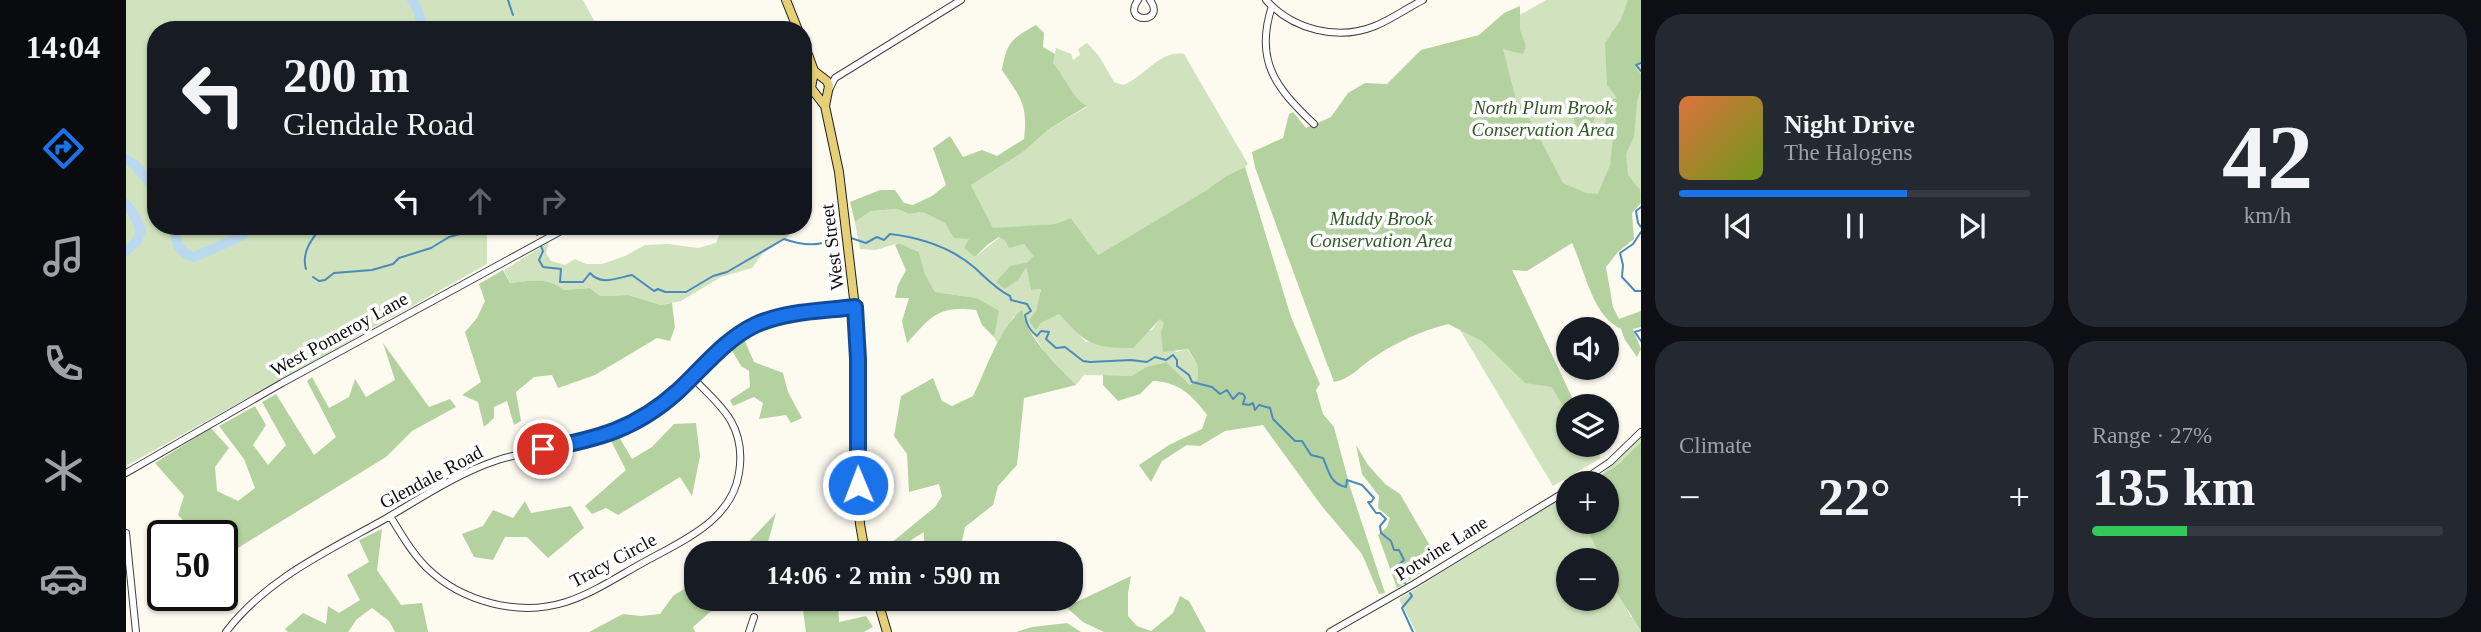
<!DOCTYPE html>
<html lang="en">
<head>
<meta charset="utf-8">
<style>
  body { margin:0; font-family:Georgia,serif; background:#242831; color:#f1f3f6; height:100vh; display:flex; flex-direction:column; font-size:26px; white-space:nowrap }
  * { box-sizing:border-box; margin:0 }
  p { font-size:23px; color:#9ea1a6 }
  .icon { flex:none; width:38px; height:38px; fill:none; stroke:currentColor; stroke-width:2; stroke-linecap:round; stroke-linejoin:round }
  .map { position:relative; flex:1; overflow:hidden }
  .sheet { display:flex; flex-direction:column; gap:14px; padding:14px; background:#0d0f14; width:840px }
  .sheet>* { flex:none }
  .guide { position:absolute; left:21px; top:21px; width:665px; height:214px; border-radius:28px; box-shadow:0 2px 5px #0004; background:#171b24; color:#f1f3f6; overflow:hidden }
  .fabs { position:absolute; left:1430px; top:317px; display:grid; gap:14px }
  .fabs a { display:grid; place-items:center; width:63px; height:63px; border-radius:50%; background:#171b24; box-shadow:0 2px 5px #0004; font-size:35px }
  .speed { position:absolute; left:21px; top:520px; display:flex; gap:14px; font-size:35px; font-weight:700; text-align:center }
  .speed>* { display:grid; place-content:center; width:91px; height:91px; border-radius:50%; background:#171b24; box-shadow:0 2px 5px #0004; line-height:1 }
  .speed .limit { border:4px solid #111; border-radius:10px; background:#fff; color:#111 }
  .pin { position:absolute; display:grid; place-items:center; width:60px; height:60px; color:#fff; margin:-30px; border:4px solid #fff; border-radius:50%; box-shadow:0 2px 7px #0007 }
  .me { position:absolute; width:77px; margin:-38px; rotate:359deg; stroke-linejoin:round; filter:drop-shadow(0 0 5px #0008) }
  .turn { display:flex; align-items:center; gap:24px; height:147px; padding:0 21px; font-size:32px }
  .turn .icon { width:91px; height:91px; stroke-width:2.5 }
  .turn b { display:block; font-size:49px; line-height:60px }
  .lanes { display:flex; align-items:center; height:66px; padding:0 21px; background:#0003; justify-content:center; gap:35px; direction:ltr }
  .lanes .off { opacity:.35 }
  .big { font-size:52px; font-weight:800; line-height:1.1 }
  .sheet .card { flex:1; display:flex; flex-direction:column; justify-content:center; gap:10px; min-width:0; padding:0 24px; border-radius:28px; background:#242831 }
  .sheet .dial { align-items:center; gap:0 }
  .dial b { font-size:91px; line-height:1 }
  .song { display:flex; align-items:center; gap:21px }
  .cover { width:84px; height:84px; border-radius:10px; background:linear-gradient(135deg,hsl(20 70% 55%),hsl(80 70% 35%)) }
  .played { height:7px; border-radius:4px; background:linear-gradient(90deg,#1a73e8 65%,#363941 65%) }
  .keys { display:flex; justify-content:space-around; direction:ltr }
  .heat { display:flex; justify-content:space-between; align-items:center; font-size:38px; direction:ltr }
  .charge { height:10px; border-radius:5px; background:linear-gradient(90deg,#34c759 27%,#363941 0) }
  .sheet .tiles { flex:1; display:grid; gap:14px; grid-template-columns:repeat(2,1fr) }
  .trip { position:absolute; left:558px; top:541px; width:399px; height:70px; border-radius:28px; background:#171b24; box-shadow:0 2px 5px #0004; font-weight:800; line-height:70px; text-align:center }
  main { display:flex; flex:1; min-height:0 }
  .menu { display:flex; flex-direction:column; width:126px; justify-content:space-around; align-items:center; background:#090b0e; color:#9ea1a6 }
  .menu .icon { width:49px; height:49px }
  .menu .on { color:#1a73e8 }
  .menu b { font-size:32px; color:#f1f3f6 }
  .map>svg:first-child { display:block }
  .green { fill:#d0e3be; fill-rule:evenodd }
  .forest { fill:#b4d29f }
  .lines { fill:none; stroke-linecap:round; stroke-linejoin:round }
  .stream { stroke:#4c8abb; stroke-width:2 }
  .river { stroke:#bbd9ee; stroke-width:10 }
  .minor-casing { stroke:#404040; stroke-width:8 }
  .major-casing { stroke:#1e1e1e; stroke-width:10 }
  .minor { stroke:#fff; stroke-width:6 }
  .major { stroke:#e6d077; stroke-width:8 }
  .route-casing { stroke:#114b97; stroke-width:18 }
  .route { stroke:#1a73e8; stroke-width:12 }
  .labels { text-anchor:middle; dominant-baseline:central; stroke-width:7; stroke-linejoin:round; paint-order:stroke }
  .park-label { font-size:19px; font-style:italic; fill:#2f5c26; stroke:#fff }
  .street-label { font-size:19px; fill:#0d0d0d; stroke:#fff }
</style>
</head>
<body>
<main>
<nav class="menu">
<b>14:04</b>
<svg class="icon on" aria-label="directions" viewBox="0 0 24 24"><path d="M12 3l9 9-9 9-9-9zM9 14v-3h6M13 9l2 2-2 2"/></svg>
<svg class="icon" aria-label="music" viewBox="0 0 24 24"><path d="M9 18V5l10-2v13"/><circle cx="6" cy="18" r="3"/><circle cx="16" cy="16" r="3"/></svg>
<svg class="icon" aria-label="phone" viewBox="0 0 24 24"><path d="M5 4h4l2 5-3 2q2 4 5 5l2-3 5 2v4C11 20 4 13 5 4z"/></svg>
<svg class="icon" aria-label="climate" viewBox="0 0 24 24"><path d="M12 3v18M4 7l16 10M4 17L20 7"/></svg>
<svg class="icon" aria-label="car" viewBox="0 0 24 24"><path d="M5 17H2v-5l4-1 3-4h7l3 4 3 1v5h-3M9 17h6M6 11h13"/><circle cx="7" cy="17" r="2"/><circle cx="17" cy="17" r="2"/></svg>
</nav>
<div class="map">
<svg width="1515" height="632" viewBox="0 0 1515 632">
  <rect width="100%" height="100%" fill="#fdfbf0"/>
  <path class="green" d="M0,0H457L473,30H30V226H361V264L0,466Z
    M1420,0H1515V198L1386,270L1450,406H1442V444L1468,445L1475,458L1427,486L1319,305L1202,367L1129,167Z
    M961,43L973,56L988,82L997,85C1019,77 1033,50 1058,54L1122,164L1119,167L1100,176L1079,191L972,255L945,218L929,224L867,229L845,185L897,152L923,129L961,107C947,99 938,76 927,63L930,48L945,54L947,60L954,55L952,49Z
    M771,209L783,214L796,212L819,223L843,239L849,257L874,237L898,244L907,256L902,262L884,267H900L905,290L915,289L910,311L904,320L910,331L915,323L933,314L960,342L1026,330L1034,318L1038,323L1050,352L1061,349L1072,366V379L1064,385L1039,362L1020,367L1005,376L958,375L950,385L919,352L899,323L888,316L872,344L868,337L872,311L851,298L809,292L799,274L793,252L773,243L750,250L734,249L729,222L745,211Z
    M597,226H662L663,236L637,253L626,268L595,277L555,301L535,305L502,295L474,296L464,288L438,290C421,276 404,281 384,283L378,270L423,242L420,253L425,261L439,265L449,259L460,264H476L499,256L519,245L542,244L572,248L590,243Z
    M1515,435V564L1484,577L1505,617L1515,613V632H1290L1273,599L1442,494V522H1480V483H1462L1473,477ZM1442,560H1480V598H1442Z"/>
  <path class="forest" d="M1502,0H1515V63L1509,64L1510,69L1515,74V89L1511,102L1508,137L1500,154L1502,175L1514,190L1515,203L1506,213L1508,239L1492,252L1480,267L1487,307L1493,319L1515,311V327L1507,329L1515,349L1511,357L1499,340L1495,329C1466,316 1459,270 1446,243L1401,271L1386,270L1450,406H1442V415L1426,387L1399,383L1356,341L1322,324C1296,331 1272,341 1250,356C1234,366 1225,379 1208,382L1129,167L1126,152L1157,138L1163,114L1167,112L1180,128L1205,117L1222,93L1239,83L1261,84L1295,50L1353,35L1378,13L1394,6V30L1400,46L1397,54L1377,49L1390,100L1398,108L1437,183L1460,193L1472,194L1484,165L1487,138L1479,124L1484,100L1491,98L1481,85L1479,43L1495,19Z
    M910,25L918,33L917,47L929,54L927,63C939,77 947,99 961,106L923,129L897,152L845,185L867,228L929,224L945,218L972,255L1079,191L1100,176L1119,167L1165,317L1194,384L1190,390L1197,414L1208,427L1224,487L1259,593L1253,594L1236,554L1195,505L1137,425L1099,431L1074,446L1061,445L1036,461L1025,482L1013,465L1043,445L1076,429L1081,415C1066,395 1053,382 1027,381L1014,394L992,401L977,385V375L1005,376L1020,367L1040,362L1064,385L1072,379V366L1062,349L1037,352L1035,332L1038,323L1034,319L1007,348C966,348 960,344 933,314L915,323L910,331L903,320L910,311L915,289L905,290L900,267L893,279L879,289L870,282L884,266L902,262L907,256L898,244L883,248L879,240L873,237L861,245L849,257L838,248L843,239L828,238L819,223L796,212L783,214L771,209L745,211L729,222L724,202L754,190H769L778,203L787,205L806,196L820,185L807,148L824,136L837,157L856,150L871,156L898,139C902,105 895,98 876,70C881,42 885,39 910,25Z
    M1448 119a10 10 0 1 1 20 0a10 10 0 1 1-20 0Z
    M773,243L793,252L799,274L809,292L851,298L873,311L868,337L856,325L850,310C811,305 805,317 781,343L776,321L783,298H769L772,285L780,270L769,245Z
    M377,270L384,283C404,281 421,276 438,290L464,288L474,296L502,295L535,305L546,303L549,327L544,341L531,338L469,375L432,388L426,375L408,377L390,392L395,421L388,425L381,401L368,407V418L358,427L352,402L336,395L355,382L339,332L351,318L359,301L353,284Z
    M896,310C902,340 930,363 950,385L898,398L891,465L872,486L867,505L839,527L836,541L817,553H798V532L774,547L765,543L809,507L816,496L813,484L783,492L781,454L768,436L775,396L807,378L816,401L826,406L847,396C860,370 873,328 896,310Z
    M618,339L628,362L657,373L662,392L676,418L665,423L660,415L633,419L637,403L628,397L607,406L604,400L624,387L623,371L615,366L604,347Z
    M257,343L303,407L324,399L330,407L286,431L260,457L107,551L96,563V536L68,535L66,530L52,515L58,496L29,463L85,428L103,448L89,467L91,491L112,501L129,488L118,459L93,426L129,406L140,425L127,445L142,465L160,445L136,402L150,394L188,455L210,437L181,381L186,377L203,408L223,397L229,379L240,397L269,380Z
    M570,423L574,456L566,496L554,477L492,515L480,508L466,514L459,506L500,470L484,439L493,437L506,459L526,447L548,424Z
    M1515,442V631C1503,609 1480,584 1480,560H1476L1458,522H1480V483H1463L1493,464Z
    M1230,445L1242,465L1259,484L1274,494L1313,561L1271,588L1252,535L1261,527L1264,518L1252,508L1253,496L1236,474Z
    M399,501L405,513L445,506L458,528L422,558L401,537H379L367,560L348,557L336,534L357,526L367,510L387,518Z
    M650,513L639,553H612Z
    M256,529L251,570L275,605L296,603L302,632H269L263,621L246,608L231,619L222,632H162L159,629L177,613L200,624L202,606L213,613L234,600L221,575L243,562L233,540Z
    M1005,576L1002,593V616L1011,626L1025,631L1047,613L1054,596L1063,601L1080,632H978L957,622L940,607Z
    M570,581V598L609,599H599L567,627L569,632H463L497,614L515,616L534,614L547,596Z
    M682,598L712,599L713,622L740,616L747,627L738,632H680L676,603Z
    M941,623L955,632H890L906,627Z"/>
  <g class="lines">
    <path class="stream" d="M382,0L387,15
      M1515,63L1510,65L1515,71
      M1515,207L1510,211L1512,223L1515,227
      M408,226L411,235
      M1515,232L1507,244L1494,253L1497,265L1496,277L1509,291H1515
      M725,238L740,243L751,237L758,240L764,234C797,238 826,248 849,268C861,279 870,289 884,296L885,300L901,304L905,311L899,315C900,323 904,331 911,336L915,331L923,332L920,339L930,348L939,347L957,361L964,362L1005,360L1021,362L1029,357L1040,360L1047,355L1051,360V366L1063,375L1066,382L1086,387L1094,394L1101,390L1107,399L1113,393L1117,394L1119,397L1117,404L1123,405L1127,403L1129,410L1133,405L1144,408L1147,419L1169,441H1176L1185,455L1197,458C1203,471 1204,484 1220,487L1221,480L1236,485L1248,498L1245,502H1242L1250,513H1254L1260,519L1254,526L1255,533L1265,541L1268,550H1273L1278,560L1270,567L1271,576L1279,583
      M415,246L417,251L413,260L417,267L435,269L434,282H457L464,273C475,286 491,278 506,275L528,291L532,289L539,292H560L587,276L601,272L658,239C672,244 688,247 702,241L703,233L706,231L708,234L705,238L710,241
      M180,269C175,252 186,239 196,226
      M187,277L193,281L199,280L208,273L246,270L267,264L273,258L305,248L323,237L345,231L353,226
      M1515,330L1509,332L1515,341
      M1284,593L1286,596L1276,608L1287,632"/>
    <path class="river" d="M286,0C292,10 296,18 294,30
      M0,159L10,166L30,190
      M0,204L8,215L15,230L11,241L0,251
      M49,226C49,241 52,253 68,257L109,239L129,226"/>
    <g class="minor-casing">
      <path id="minor" d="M1012,0C995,24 1041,24 1024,0
        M1140,0C1167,30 1212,41 1249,26C1266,19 1281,8 1297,0
        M1146,6C1128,61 1150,88 1188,124
        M704,88L709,78L835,0
        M677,96L685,85
        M0,473L156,383L444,226
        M1453,483L1484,462L1515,432
        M264,516C275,534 286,553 301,568C336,602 393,617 440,602C468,593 494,575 520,561C558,540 606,520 613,473C616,455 614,437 605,421C596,405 579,391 566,377
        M0,533L10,632
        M100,632C140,579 202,551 259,519C295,498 332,473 372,460C413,447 457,447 496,429C523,416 547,397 568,375C585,359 600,341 620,330C652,311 692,312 729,307
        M623,632L628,617
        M1204,632L1288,584L1442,490"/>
    </g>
    <g class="major-casing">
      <path id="major" d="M660,0L672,30
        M677,41L688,71L685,88L699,106
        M688,71L701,81L703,86L699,106L713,172L729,307L732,359L731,476L734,524L739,553
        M751,598L761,632"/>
    </g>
    <use href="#minor" class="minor"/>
    <use href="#major" class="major"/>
  </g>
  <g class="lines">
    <g class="route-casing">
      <path id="route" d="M417,449C472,439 510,429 552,391C577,368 598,340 629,325C659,311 696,311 729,307L732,359V485"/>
    </g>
    <use href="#route" class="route"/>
  </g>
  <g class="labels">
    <g class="park-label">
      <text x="1417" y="107">North Plum Brook<tspan x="1417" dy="22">Conservation Area</tspan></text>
      <text x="1255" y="218">Muddy Brook<tspan x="1255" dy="22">Conservation Area</tspan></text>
    </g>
    <g class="street-label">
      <text transform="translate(706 247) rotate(-97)">West Street</text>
      <text transform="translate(213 334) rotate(-29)">West Pomeroy Lane</text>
      <text transform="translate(305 477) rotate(-28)">Glendale Road</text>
      <text transform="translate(1315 548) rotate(-32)">Potwine Lane</text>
      <text transform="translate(487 560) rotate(-28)">Tracy Circle</text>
    </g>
  </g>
</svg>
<div class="fabs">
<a><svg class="icon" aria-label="sound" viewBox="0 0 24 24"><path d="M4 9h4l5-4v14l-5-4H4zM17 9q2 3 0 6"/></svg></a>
<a><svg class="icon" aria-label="layers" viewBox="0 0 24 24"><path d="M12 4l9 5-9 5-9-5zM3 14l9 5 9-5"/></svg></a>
<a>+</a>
<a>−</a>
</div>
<div class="speed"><div class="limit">50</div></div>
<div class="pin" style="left:417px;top:449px;background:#d93025"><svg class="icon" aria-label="arrive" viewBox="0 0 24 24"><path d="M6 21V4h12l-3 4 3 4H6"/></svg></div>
<svg class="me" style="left:732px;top:485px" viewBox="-20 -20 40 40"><circle r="17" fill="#1a73e8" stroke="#fff" stroke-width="3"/><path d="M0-11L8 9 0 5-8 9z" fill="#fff"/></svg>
<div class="trip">14:06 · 2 min · 590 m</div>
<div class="guide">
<div class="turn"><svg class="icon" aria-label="left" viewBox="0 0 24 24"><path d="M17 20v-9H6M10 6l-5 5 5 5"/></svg><div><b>200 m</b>Glendale Road</div></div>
<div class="lanes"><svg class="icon" aria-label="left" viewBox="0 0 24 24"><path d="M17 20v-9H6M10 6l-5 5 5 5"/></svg><svg class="icon off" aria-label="ahead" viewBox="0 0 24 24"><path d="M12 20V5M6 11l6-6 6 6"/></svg><svg class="icon off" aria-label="right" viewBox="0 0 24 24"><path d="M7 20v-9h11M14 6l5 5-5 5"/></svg></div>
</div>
</div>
<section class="sheet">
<div class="tiles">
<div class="card">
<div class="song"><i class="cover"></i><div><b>Night Drive</b><p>The Halogens</p></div></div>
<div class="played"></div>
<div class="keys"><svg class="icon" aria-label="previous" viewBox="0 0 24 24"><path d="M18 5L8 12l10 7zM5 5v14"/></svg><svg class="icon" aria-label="pause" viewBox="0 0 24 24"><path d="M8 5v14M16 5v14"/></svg><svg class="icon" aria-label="next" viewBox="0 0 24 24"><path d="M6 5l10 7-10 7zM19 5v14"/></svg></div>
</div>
<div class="card dial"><b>42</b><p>km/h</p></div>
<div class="card"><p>Climate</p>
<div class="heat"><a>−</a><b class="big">22°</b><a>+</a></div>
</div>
<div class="card"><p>Range · 27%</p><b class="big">135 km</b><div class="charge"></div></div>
</div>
</section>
</main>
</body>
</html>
